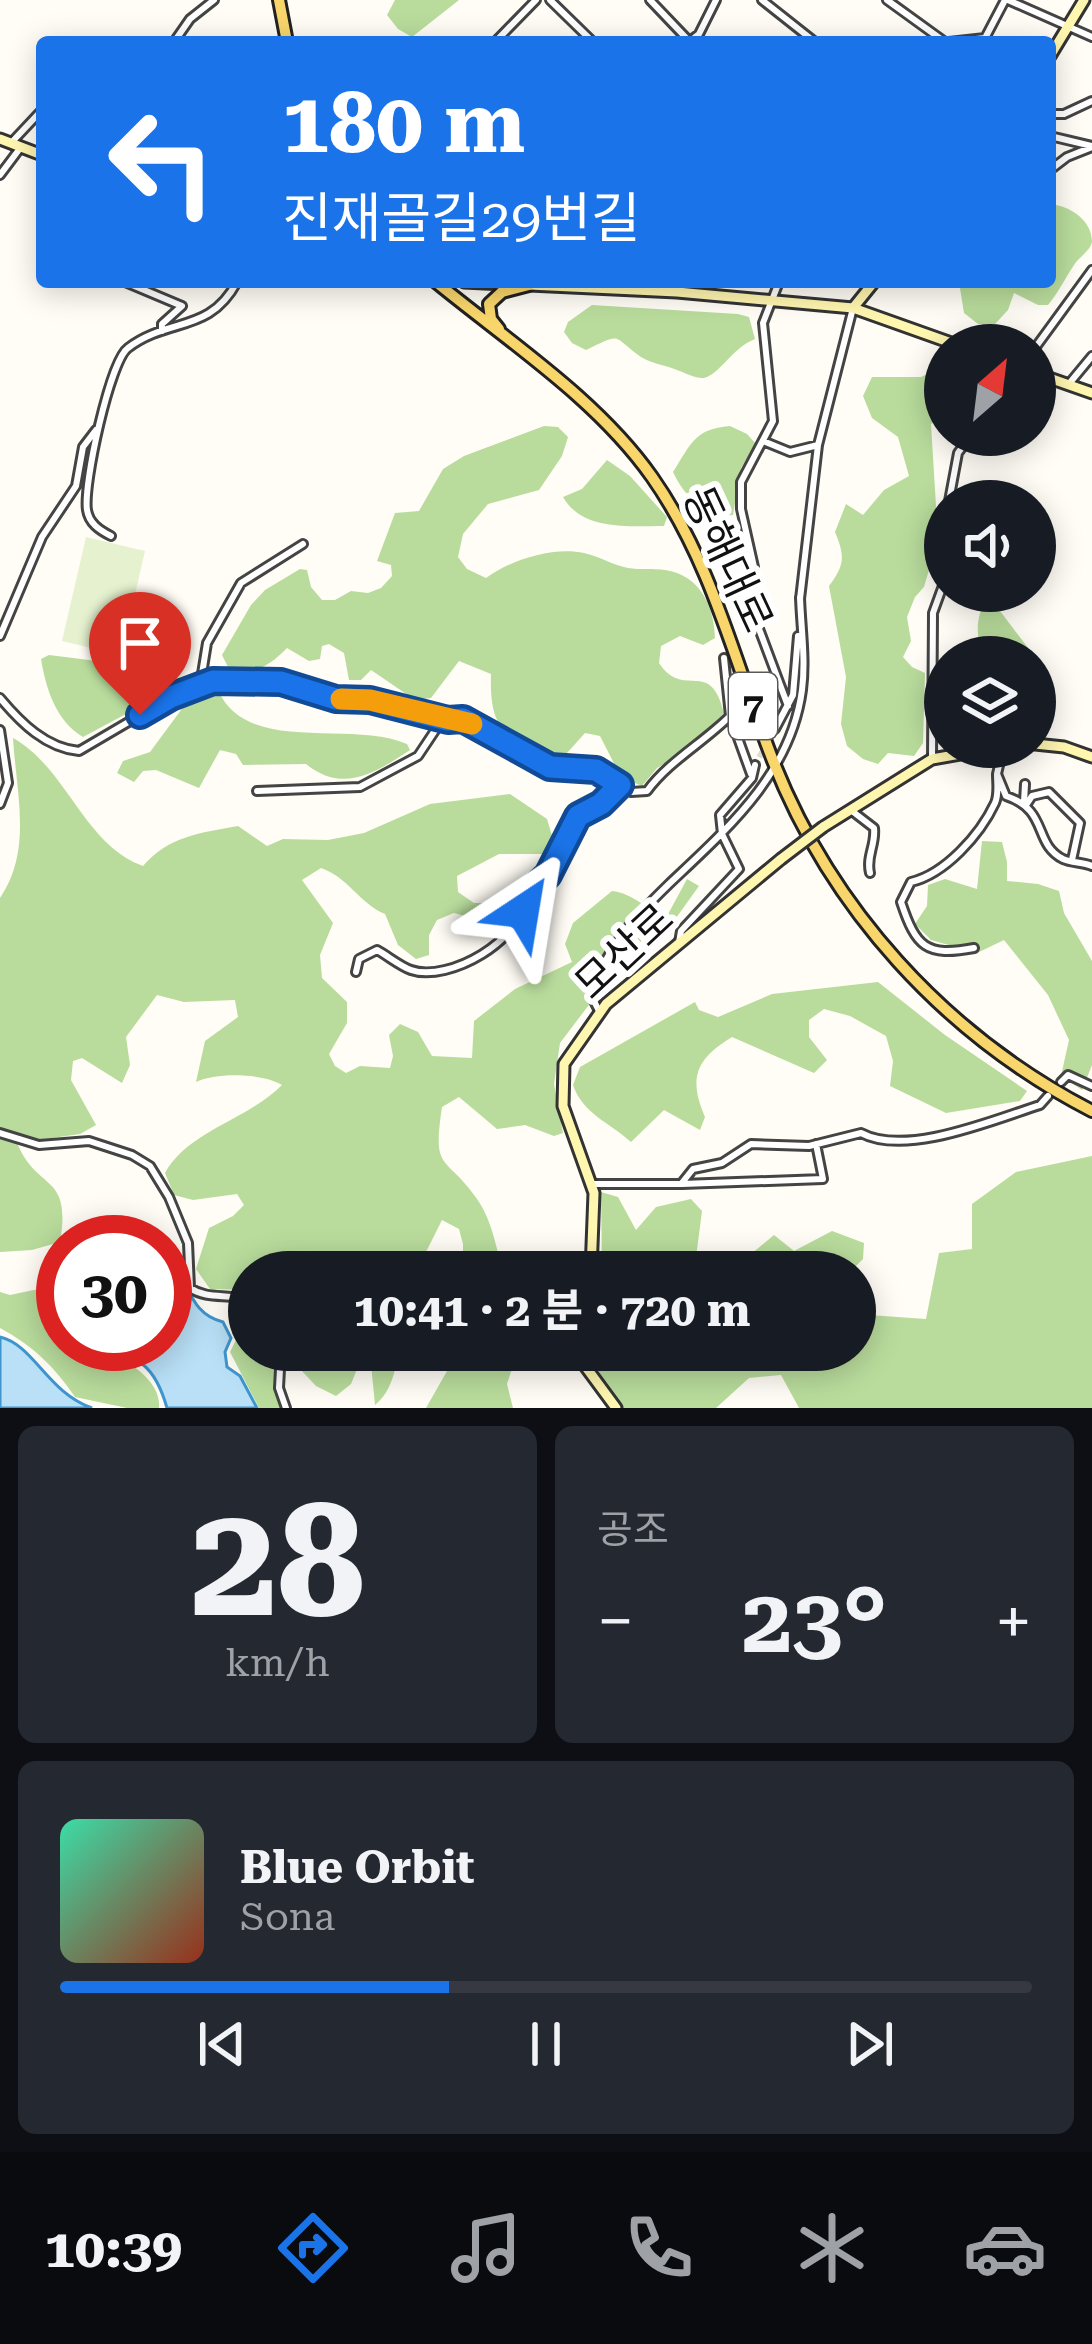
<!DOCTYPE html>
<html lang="ko">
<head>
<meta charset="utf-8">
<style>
  body { margin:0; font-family:"Roboto Serif","Noto Sans KR",serif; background:#242831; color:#f1f3f6; height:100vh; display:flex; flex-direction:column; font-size:45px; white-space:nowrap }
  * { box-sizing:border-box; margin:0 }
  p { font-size:39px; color:#9ea1a6 }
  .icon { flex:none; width:66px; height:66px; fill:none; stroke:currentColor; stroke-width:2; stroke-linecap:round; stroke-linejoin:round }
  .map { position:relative; height:1408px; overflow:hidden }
  .sheet { display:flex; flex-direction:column; gap:18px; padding:18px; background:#0d0f14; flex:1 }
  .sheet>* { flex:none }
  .guide { position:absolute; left:36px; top:36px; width:1020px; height:252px; border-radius:12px; box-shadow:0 6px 30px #0003; background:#1a73e8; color:#fff; overflow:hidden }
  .needle { width:78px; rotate:28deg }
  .controls { position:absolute; left:924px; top:324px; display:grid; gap:24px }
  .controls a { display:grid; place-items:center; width:132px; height:132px; border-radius:50%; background:#171b24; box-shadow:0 6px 30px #0003; font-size:60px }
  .speed { position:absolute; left:36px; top:1215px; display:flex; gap:24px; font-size:60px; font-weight:700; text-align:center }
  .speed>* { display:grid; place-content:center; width:156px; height:156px; border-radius:50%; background:#171b24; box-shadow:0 6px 30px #0003; line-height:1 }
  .speed .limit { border:18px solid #d22; background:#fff; color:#111 }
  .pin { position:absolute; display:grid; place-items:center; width:102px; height:102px; color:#fff; margin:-123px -51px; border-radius:50% 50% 50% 0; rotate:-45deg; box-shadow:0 0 12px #0007 }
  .pin .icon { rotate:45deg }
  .me { position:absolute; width:132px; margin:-66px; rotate:33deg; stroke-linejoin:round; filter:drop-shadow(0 0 9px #0008) }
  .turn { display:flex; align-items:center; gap:42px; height:252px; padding:0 48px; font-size:54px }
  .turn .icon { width:156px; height:156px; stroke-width:2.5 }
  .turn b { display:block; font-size:84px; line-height:102px }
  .big { font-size:90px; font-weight:700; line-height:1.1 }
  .sheet .card { flex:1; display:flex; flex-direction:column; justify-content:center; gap:18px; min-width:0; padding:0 42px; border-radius:18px; background:#242831 }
  .sheet .dial { align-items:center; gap:0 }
  .dial b { font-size:156px; line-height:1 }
  .song { display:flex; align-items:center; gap:36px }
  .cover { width:144px; height:144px; border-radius:18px; background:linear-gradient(135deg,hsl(160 70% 55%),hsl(10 70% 35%)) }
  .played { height:12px; border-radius:6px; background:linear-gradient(90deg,#1a73e8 40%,#363941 40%) }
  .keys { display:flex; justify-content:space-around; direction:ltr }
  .heat { display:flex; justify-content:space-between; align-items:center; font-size:66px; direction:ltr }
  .sheet .tiles { flex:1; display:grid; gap:18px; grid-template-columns:1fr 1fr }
  .card:last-child { grid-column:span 2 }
  .trip { position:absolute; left:228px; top:1251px; width:648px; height:120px; border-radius:60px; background:#171b24; box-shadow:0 6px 30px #0003; font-weight:700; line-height:120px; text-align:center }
  .menu { display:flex; height:192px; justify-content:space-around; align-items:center; background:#090b0e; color:#9ea1a6 }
  .menu .icon { width:84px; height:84px }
  .menu .selected { color:#1a73e8 }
  .menu b { font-size:54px; color:#f1f3f6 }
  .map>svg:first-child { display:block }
  .forest { fill:#b9dc9c }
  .pitch { fill:#e6f2cf }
  .water { fill:#b9e0f7; stroke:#3f96cf; stroke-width:3 }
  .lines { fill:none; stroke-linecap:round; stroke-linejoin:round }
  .street-tunnel { stroke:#dbdad3; stroke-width:6; stroke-dasharray:6 3; stroke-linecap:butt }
  .street-casing { stroke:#444; stroke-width:12 }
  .secondary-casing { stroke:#333; stroke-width:15 }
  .primary-casing { stroke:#222; stroke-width:16 }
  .street { stroke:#fff; stroke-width:6 }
  .secondary { stroke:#fff6b0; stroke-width:9 }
  .primary { stroke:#f9d66b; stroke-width:10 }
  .secondary-bridge-casing { stroke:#333; stroke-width:15; stroke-linecap:butt }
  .secondary-bridge { stroke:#fff6b0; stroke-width:9 }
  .route-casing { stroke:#114b97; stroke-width:30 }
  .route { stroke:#1a73e8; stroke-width:21 }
  .slow { stroke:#f59e0b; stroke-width:21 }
  .labels { text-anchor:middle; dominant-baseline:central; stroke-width:12; stroke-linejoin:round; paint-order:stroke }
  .shield { fill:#fff; stroke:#585858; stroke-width:3 }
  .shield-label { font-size:39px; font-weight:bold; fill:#111 }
  .street-label { font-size:42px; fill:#111; stroke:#fff }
</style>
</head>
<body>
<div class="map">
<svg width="1092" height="1408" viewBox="0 0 1092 1408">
  <rect width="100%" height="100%" fill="#fffdf5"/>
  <path class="forest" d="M395,0H459L412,37L398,29L387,15Z
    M1056,205C1072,208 1092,221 1092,242C1090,251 1079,257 1074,265C1065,278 1059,292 1048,305H1038L1014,293L1008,310L995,324H978L964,313L959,282H1050V217Z
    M592,305L738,314L749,317L755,339C732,348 720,374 704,378C695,379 684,372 677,370C665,365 652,364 641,357C611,336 624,332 586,350L572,343L564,332L568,322Z
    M936,370L945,372V415L931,424L938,539L924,587L915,597L907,617L911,641L903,657L912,667L925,673L923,743L914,756L888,753L878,764L863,759L847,746L841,724L846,677L829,586C845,565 845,556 835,532L846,504L863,515L884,490L909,476L898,437L872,418L863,396L872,377H921Z
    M544,426L558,427L568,437L562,456L539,490L488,504L463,534L458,557L467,569L486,578C511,560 553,546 584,553C599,556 612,565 628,568C640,570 653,568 665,570C700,575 714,606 715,638L703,645L680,636L661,646L659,663C684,701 710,656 724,713L685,753L657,768L642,786L621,777L600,736L585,733L558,763C508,736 489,735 491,674L459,661L431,698L415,700L371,670L361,680H349L344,653L329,644L322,646L320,659L309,661L287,648C267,668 256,674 228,667L222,655L251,605L265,590L300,569L307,570L311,587L322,600H335L351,591L368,593L381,588L392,576L391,565L377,561L395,513L419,511L443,469L464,456Z
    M730,426L747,434L756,444L741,468L733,515C706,519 684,496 673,472C691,444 694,429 730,426Z
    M607,460L630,476L667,517L664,526C630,526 582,531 563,497L582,489Z
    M986,600L1000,611L1035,657H986C975,640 975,618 986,600Z
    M49,655L145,667L182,679L180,685L83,737C56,721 46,689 41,659Z
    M218,690C247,756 350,719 407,744L410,750C375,773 343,794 306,764L243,765L236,754L220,750L199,788L156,770L143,771L134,782L117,773L123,761L150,752L184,706L202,693Z
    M13,738C67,768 84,845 143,866C169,836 200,833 238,826L267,846L283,839L328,840L364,833L430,804L510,794L547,819L553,839L546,854H499L457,876L458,892L474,903H514L515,925L505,934L499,925L454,913L437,920L429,935V955L416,959L398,945L385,914C360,904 348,877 321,868L302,880L333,923L320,955L322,978L347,1002V1023L329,1054L335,1066L346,1073L360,1066L390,1068L393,1056L389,1035L400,1024L418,1032L432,1056L472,1058L474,1021L515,989L572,962L565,944L573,923L612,891C633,893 646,910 667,916L687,879L699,886L676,918L632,948L560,1043L554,1084L563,1133L554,1136L525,1125L497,1129L459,1097L442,1107C432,1174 445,1153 477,1199C492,1220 496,1247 503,1272H463V1244L459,1229L442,1220L416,1272H249V1290L210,1289L196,1269L209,1228L233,1216L244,1205L237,1194L193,1200L174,1195L165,1173C188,1131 247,1120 282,1085C263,1073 216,1072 196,1082L205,1041L238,1017L235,1000L184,1002L157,995L126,1037L130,1065L122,1083L82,1058L73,1061L71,1080L96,1125L80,1134L17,1143C38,1193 72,1172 60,1242L32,1250L0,1252V898C33,850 16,792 13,738Z
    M982,841L1002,842L1007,862V881L1038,884L1059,891L1064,913L1092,961V1065L1082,1090L1061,1076L1069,1040L1048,995L1004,940L977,953L931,940L915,924L927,906L928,885L945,879L977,889Z
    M878,982L945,1035L1027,1091L1020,1101L946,1113L890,1086L893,1061L886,1036L850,1016L824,1009L809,1020V1037L827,1060L814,1073L732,1037C696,1059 688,1078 705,1117L700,1130L664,1110L631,1142C609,1122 583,1114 573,1085L580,1067L695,1002L699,1010L718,1017L772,994Z
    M1092,1156V1408H799L781,1375L749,1378L716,1408H620L589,1355V1350H855V1314L926,1319L939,1253L972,1249V1204L1016,1172Z
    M601,1192L618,1197L636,1230L656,1207L691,1199L702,1211L695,1265L745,1259L774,1235L794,1251L832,1231L864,1243L863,1259L850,1272H602Z
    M62,1284L63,1344H79L80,1353L103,1364L121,1359C140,1369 161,1386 159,1408H127L75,1397C54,1366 33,1346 0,1328V1292L10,1295Z
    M249,1326V1350H287C279,1369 272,1390 286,1408H259L230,1352L241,1330Z
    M309,1350H399C395,1371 392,1391 375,1405L371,1364L364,1352L351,1384L336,1396L316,1386L301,1370Z
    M459,1350H518L507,1384L513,1408H426Z"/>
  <path class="pitch" d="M86,537L145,551L121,655L62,641Z"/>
  <path class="water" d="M165,1258C191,1277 186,1313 223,1322L231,1338L225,1352L227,1367L240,1376L257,1408H167C156,1369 138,1349 96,1356L93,1344H165Z
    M0,1337C34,1345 47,1392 92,1408H0Z"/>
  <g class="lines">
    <path class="street-tunnel" d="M755,765L775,729"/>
    <g class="street-casing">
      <path id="street" d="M550,0L593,42
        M650,0L690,42
        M762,0L815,42
        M887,0L945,42
        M1008,0L1092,37
        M690,41L699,34L716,0
        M174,42L190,19L214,0
        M495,42L536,0
        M949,42L985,38
        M983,42L1005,0
        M1050,114H1064L1092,101
        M1050,136L1092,146
        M11,143L42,110
        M1050,170L1067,157L1092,147
        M0,175L21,147
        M125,282L182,306L162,324V331
        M779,282L763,323L773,421L741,482V509L754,567L744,589L788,706
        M1035,348L1092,270
        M1068,385L1092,356
        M763,441L790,452L818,445
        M949,501L958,453L971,435
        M111,536C99,530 89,523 87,510C83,485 110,361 128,348C169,317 209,334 237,282
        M800,599L818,445L853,308
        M0,636L42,537L76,486L83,447L96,430
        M724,658L730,716L751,774
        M200,686L207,643L241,583L303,544
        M0,698C21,723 46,748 79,751L171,697L213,681H282L336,699L370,700L448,720L463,719L550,767L596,770L631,792L647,791C669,761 703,743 730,716
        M775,729L793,695L798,636
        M0,730L8,783L0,804
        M1003,748L997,774L1006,796C1049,810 1033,844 1063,859C1072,863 1083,862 1092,866
        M932,759L933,613L945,580
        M257,791L360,787L418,756L442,720
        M1024,802L1025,784
        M1026,805L1032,796L1049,792L1080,823L1072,860
        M852,811L874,828C876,845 866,856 870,873
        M679,942L681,931L739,869L722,834L720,815L752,778L755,765
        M974,948C926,957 916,947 901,902L911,882C945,874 980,835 995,803C999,794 997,784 997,774
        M356,972L359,959L377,950C388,956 400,966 411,970C449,983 525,939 523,898L548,875L578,816L601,804L620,785
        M600,1013L591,995C606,947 634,918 669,884C727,829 791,774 802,690C806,659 801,628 800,597
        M1061,1082L1068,1075L1092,1086
        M0,1133L39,1145L89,1141L132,1155L150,1166L169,1197L188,1243L190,1288C209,1301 230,1292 249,1301
        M592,1184H681L693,1169L722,1163L751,1144L809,1146L861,1133C906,1157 993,1120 1040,1105L1048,1096
        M682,1184L823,1179L816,1144
        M281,1350L279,1388L286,1408"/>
    </g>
    <g class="secondary-casing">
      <path id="secondary" d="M1050,56L1084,0
        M0,139L42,155
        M464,282L677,292L853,308L957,345
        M853,308L874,282
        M1035,373L1092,393
        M1035,744L1064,747L1092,757
        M823,827L932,759L1000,747
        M591,1272L594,1193L563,1106L564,1064L606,1004L781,859
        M581,1350L580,1359L616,1408"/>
    </g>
    <g class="primary-casing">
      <path id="primary" d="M279,0L287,42
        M436,282C509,342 597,399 652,477C711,561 734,659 770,753C829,908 945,1035 1092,1111
        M499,329L491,319L489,304L502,292L529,285"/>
    </g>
    <use href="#street" class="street"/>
    <use href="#secondary" class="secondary"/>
    <use href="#primary" class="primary"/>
    <g class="secondary-bridge-casing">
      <path id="secondary-bridge" d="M781,859L823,827"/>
    </g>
    <use href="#secondary-bridge" class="secondary-bridge"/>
  </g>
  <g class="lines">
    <g class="route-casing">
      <path id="route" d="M140,715L171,697L213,681L281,682L336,699L370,700L448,720L463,719L550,767L596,770L620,785L601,804L578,816L548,875L523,898V911"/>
    </g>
    <use href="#route" class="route"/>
    <path class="slow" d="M341,699L370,700L472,724"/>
  </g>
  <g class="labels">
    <rect class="shield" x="729" y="673" width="48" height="66" rx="9"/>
    <g class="shield-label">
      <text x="753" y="706">7</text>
    </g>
    <g class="street-label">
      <text transform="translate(728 559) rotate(65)">동해대로</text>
      <text transform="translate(624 951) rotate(-43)">모산로</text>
    </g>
  </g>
</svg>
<div class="controls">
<a><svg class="needle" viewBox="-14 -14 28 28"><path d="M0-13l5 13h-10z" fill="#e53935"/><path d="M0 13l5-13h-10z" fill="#9ea1a6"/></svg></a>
<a><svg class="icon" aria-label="sound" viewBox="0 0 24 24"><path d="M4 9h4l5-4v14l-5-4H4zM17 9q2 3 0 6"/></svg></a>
<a><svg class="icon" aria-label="layers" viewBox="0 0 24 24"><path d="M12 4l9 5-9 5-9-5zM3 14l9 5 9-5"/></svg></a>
</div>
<div class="speed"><div class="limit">30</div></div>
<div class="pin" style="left:140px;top:715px;background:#d93025"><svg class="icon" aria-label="arrive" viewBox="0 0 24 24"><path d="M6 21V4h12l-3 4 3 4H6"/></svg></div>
<svg class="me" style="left:523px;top:911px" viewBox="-20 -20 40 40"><path d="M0-17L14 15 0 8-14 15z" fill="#1a73e8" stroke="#fff" stroke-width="4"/></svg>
<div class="trip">10:41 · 2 분 · 720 m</div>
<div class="guide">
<div class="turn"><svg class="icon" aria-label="left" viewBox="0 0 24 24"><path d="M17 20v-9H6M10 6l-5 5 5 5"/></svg><div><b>180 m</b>진재골길29번길</div></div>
</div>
</div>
<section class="sheet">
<div class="tiles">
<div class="card dial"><b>28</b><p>km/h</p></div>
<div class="card"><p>공조</p>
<div class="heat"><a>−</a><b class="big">23°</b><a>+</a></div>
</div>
<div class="card">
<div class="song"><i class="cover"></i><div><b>Blue Orbit</b><p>Sona</p></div></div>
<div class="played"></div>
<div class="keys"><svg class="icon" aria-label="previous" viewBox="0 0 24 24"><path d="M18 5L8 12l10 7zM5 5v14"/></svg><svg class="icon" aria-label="pause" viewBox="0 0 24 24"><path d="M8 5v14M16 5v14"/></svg><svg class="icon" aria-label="next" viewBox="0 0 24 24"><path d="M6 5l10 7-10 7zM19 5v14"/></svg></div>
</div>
</div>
</section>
<nav class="menu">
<b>10:39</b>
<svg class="icon selected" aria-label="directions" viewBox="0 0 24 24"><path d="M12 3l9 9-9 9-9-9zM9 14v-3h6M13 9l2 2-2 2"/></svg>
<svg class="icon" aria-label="music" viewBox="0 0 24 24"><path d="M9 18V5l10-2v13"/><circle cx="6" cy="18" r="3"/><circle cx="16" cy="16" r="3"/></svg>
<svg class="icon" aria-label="phone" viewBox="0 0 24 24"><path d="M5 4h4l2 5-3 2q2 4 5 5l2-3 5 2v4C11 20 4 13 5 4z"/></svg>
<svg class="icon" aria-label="climate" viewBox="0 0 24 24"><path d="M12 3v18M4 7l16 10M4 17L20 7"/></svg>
<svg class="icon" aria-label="car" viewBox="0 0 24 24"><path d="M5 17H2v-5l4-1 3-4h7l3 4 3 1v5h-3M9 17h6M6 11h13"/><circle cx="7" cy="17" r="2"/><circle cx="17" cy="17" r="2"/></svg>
</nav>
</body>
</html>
